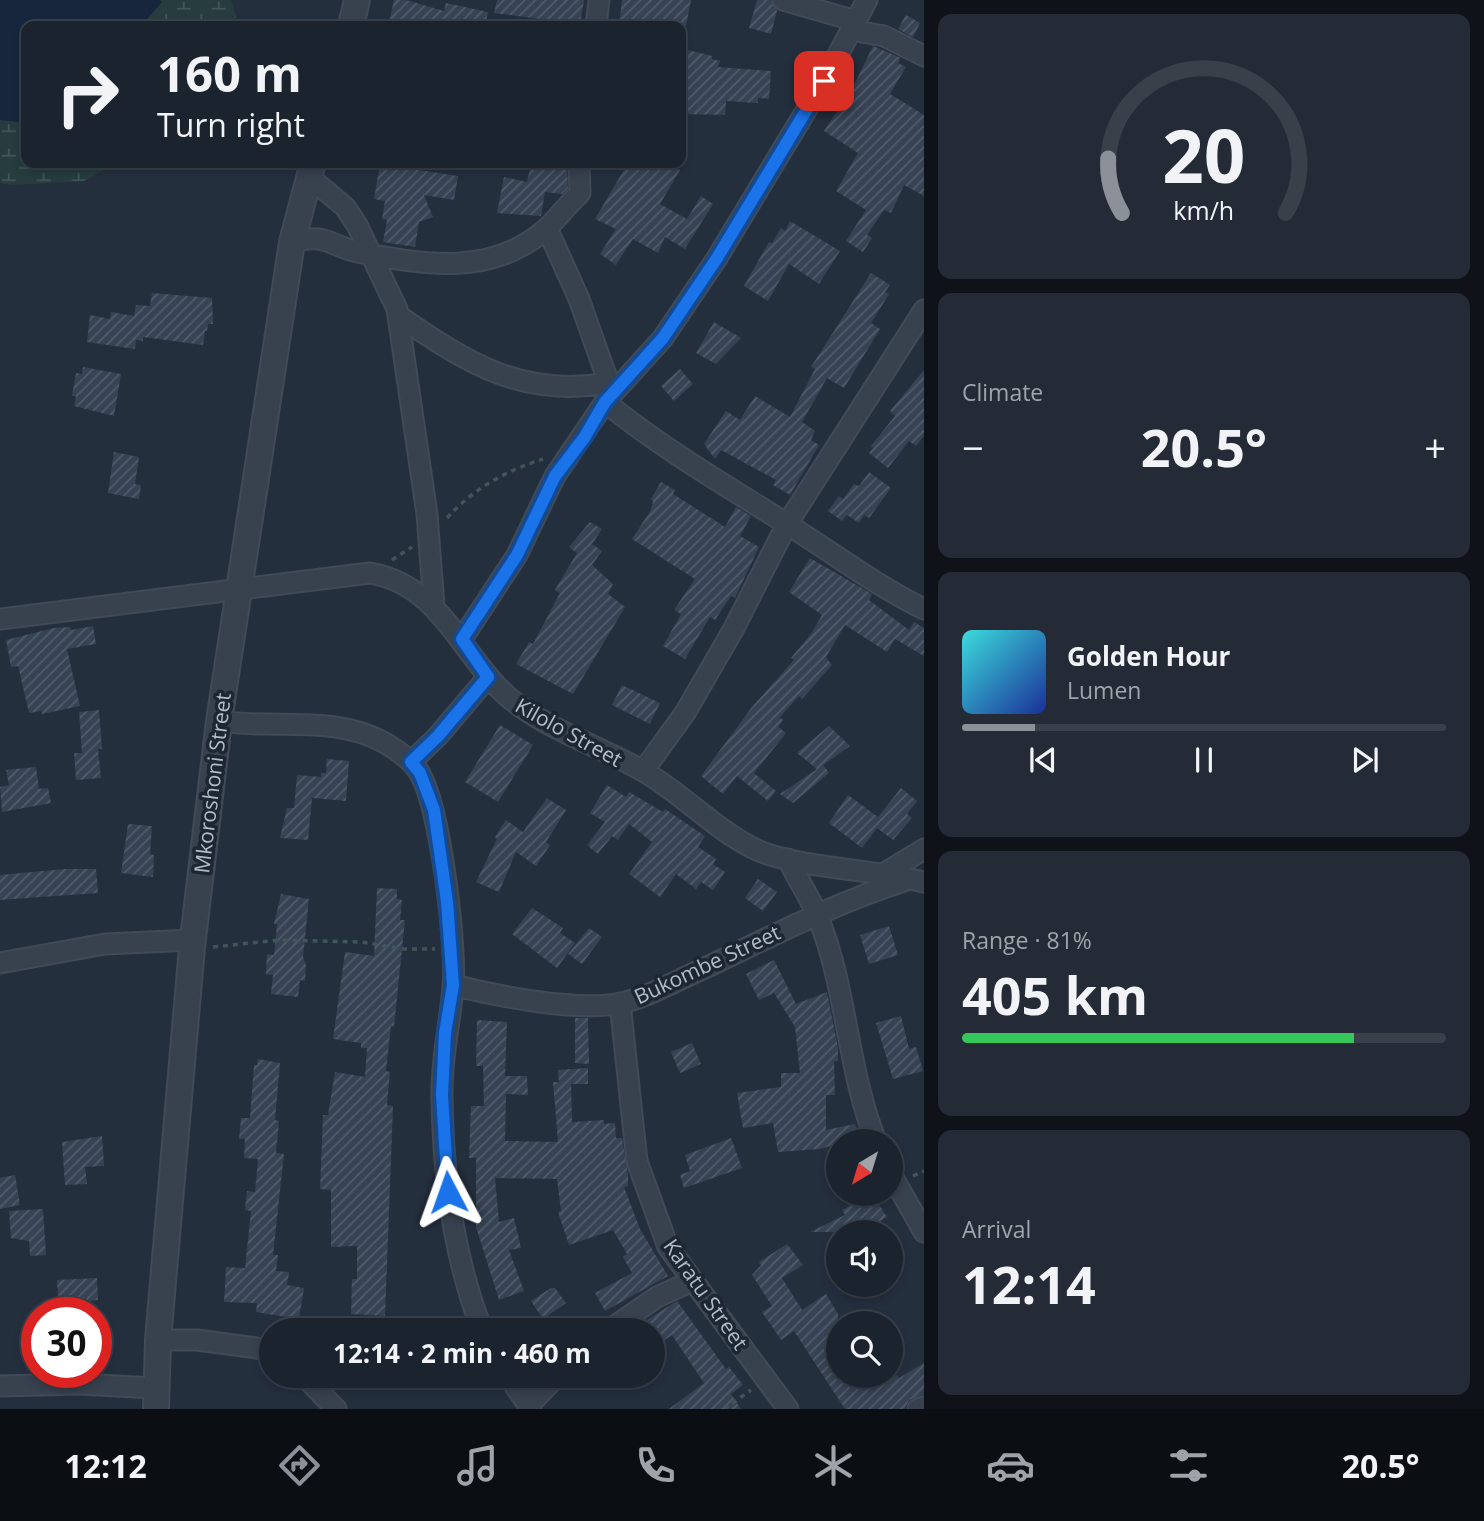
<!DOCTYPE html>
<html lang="en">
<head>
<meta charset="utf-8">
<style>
  body { margin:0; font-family:"Open Sans",sans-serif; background:#242b36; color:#f1f3f6; height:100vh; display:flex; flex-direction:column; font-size:26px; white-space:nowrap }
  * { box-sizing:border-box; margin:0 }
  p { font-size:23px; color:#a0a4aa }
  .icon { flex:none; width:38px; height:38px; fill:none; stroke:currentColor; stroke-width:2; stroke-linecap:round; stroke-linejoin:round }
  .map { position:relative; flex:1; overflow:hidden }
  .panel { display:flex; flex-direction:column; gap:14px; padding:14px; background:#0f1319; width:560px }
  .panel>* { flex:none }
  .top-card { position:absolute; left:21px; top:21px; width:665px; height:147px; border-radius:14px; box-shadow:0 4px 10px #0003,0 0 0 2px #39404a; background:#1b232e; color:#f1f3f6; overflow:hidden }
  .needle { width:46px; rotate:218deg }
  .controls { position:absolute; left:826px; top:1129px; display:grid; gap:14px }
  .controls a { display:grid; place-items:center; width:77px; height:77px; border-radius:50%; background:#1b232e; box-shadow:0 4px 10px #0003,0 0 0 2px #39404a; font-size:35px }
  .speed { position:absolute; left:21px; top:1297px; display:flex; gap:14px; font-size:35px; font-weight:700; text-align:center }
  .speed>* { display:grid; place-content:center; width:91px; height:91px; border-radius:50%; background:#1b232e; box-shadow:0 4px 10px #0003,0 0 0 2px #39404a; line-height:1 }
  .speed .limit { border:10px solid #d22; background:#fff; color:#111 }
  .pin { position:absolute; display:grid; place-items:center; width:60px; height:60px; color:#fff; margin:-30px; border-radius:14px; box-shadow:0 4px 10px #0006 }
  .me { position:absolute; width:77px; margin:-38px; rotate:356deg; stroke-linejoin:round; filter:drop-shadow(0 0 5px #0008) }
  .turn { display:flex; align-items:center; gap:24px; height:147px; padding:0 21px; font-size:32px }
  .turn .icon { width:91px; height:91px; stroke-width:2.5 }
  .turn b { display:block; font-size:49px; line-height:60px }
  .big { font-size:52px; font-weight:700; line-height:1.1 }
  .panel .card { flex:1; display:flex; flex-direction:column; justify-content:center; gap:10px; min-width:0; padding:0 24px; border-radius:14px; background:#242b36 }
  .panel .dial { align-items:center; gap:0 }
  .dial svg { height:182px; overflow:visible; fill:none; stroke:#39404a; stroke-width:7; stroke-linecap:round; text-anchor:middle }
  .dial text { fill:#f1f3f6; stroke:none }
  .song { display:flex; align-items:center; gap:21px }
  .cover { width:84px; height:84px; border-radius:10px; background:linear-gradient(135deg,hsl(180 70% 55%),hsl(230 70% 35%)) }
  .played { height:7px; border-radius:4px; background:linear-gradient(90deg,#8c9099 15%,#39404a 15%) }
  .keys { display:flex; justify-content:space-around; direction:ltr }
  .heat { display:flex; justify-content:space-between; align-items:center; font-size:38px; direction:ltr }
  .charge { height:10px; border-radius:5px; background:linear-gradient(90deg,#34c759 81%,#39404a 0) }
  .trip { position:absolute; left:259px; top:1318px; width:406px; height:70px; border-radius:35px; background:#1b232e; box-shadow:0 4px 10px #0003,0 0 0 2px #39404a; font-weight:700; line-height:70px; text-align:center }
  .tab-bar { display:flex; height:112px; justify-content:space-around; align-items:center; background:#0b0e12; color:#a0a4aa }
  .tab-bar .icon { width:49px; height:49px }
  .tab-bar .current { color:#8c9099 }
  .tab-bar b { font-size:32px; color:#f1f3f6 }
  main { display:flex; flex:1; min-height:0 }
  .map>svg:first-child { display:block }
  .wetland { fill:url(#wetland-marsh) }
  .water { fill:#17263c }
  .building { fill:url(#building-hatch) }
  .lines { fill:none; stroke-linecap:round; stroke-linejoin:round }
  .minor-casing { stroke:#414a57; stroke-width:23 }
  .tertiary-casing { stroke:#414a57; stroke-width:28 }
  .path { stroke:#3f5557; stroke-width:3.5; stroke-dasharray:5 5; stroke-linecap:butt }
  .minor { stroke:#38414e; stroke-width:19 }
  .tertiary { stroke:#38414e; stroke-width:24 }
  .route-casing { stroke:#114b97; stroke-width:18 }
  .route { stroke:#1a73e8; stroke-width:12 }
  .labels { text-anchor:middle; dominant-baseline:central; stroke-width:7; stroke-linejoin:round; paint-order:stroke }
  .street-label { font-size:21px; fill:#b4bcc9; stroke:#1d2633 }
</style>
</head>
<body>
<main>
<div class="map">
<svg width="924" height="1409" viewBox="0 0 924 1409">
  <defs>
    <pattern id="wetland-marsh" width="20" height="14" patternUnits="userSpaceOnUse" patternTransform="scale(1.75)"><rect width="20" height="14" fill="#263c3f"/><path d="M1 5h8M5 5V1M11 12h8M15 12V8" fill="none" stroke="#435659"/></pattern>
    <pattern id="building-hatch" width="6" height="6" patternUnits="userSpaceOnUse" patternTransform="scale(1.75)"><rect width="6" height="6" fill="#364354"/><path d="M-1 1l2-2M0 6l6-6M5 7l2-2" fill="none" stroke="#515c6b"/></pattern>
  </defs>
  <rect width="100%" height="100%" fill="#242f3e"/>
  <path class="wetland" d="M0,0H231L236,17L230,26H26V163H117L84,181L11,185L0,183Z"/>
  <path class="water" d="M0,0H160L162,2L141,26H26V123L0,120Z"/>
  <path class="building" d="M394,0H406L444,11L446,3L488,12L485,26H412L389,22Z
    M497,0H584L580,24L494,13Z
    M622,0H691L686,26H619Z
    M757,0H771L777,11L771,34L749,28Z
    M906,15L920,23L913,37L898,29Z
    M873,46L901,58L898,63L906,67L890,94L924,115V196L904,185L891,213L884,210L867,235L872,238L863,252L846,241L866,210L836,191L858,153L824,131L853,87Z
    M684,49L712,56V59L720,61L718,67L771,71L769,99L758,98V103L726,101L725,115L681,114V62Z
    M531,163L567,167L568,188L562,194L545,192L541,216L497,213L504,177L527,182Z
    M628,163H664L680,170L660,204L687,219L701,196L713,204L685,249L665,237L658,253L633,239L616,265L600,254L616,229L595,219Z
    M380,164L458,176L454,200L424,195L433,217L419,222L415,247L383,242L387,220L382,219L385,201L374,199Z
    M790,221L840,251L819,284L789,264L768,301L744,286L769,242L772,243L781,228L785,231Z
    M871,273L890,285L885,292L889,294L871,323L880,329L844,388L827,378L802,422L815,431L811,440L819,445L790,495L773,485L776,480L721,450L715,459L704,444L726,411L740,420L755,396L790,417L815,369L811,367Z
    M152,293L212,298L213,324H208L207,331H205L203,345L143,337V341L136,340L135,349L87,342L90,315L110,319L111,312L134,316L136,305L150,306Z
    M714,322L741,338L716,364L696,353Z
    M83,367L121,374L114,416L74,406L76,396H72L76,373L82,374Z
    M680,369L693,384L674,401L661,386Z
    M924,370V436L916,446L909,441L888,468L869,453L873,448L871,446L895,416L890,411Z
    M114,452L139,457L135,484L141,485L139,499L108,493Z
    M869,472L891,488L869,518L864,515L859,523L847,515L842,521L828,511L839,496L843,499L854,484L859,486Z
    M661,482L675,490L673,494L725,527L736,507L751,516L740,536L759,547L735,598L731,596L715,620L710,617L685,659L663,646L681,614L674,610L695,579L632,539L651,510L653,501L651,499Z
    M590,522L602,529L592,544L602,551L592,565L613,584L608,594L625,607L573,694L516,664L529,642L533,644L560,593L555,590L577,553L569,547Z
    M810,558L872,594L869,600L909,630L914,622L924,628V656L895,639L887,652L845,625L826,657L832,665L802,699L799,696L780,717L783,720L778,727L786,733L754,773L776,791L768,801L737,776L723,794L701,776L752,707L794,660L791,658L811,634L822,615L789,592Z
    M93,626L96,644L67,649L80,706L42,714L41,711L29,713L18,666L11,667L6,640L54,628L70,627L71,630Z
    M622,685L660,703L650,724L612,705Z
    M99,710L102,749H98L101,778L76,780L74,753H82L79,712Z
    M500,725L533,745L498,802L465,782Z
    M829,726L850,746L823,765L829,773L793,803L780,794L817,769L797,753Z
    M327,759L349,761L346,801L312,798L308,840L280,838L287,808H294L297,775L321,777V773H326Z
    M36,767L39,789L48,788L51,803L2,812L0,787L9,785L6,770Z
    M607,785L626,797L629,792L663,812L665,809L705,836L698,847L716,859L713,864L725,872L713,890L701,882L696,889L676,874L660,897L629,874L652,842L629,824L618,840L612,836L598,854L587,845L605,822L590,813Z
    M901,788L917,801L907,814L912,818L893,840L877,828L862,848L829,823L848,795L878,817Z
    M547,798L566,810L546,842L550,845L536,866L516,852L499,892L476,882L497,839L495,837L506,820L523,832Z
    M128,824L152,826L150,854L154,855L153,877L121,873Z
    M65,869H96L98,893L0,900V875Z
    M758,879L777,892L763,911L745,898Z
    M377,888L397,889V899L402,900L400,920H405L394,1027L391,1026L386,1071L390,1072L387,1105L393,1106L385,1316L351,1314L352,1279H357V1246L331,1247V1190L320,1189L323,1115H328L335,1072L365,1077L367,1048H361V1043L333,1039L345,952L374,956Z
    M281,894L309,899L303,957L306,965L305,981L300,980L298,997L271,994L273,975L266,974L267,954L274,955L277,924H274Z
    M532,908L563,928L560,933L575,943L557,968L512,934Z
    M889,926L898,955L869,964L860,935Z
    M589,928L602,937L582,964L568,954Z
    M774,960L796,1004L827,992L838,1048V1061H834L835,1095H826V1130L855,1124L858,1138L820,1149L778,1152L773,1123L743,1128L737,1093L781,1087V1073H800L795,1027L774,993L759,1000L746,974Z
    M901,1016L909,1049L916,1047L923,1071L893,1079L876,1023Z
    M575,1018H588L589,1064L575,1063Z
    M477,1020L507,1022L505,1076H527L528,1095L506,1094L505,1141L558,1142L553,1082H559L558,1070L588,1068V1084H571L572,1122L604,1120V1124L615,1123L616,1138H622L628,1175V1186L624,1187L640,1229L668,1276L605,1311L595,1293L632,1273L623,1257L627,1254L613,1230L569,1245L558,1212L561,1211L557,1179L495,1178L499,1222L514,1218L521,1248L509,1250L524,1291L499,1300L476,1227V1158H469L471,1106H484L483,1066H476Z
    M692,1043L701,1064L680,1073L671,1052Z
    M258,1059L280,1063L275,1120L279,1121L276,1153L284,1154L273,1255H278L276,1271L289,1272L287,1285L304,1288L299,1319L256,1312L257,1303L224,1302L226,1267L245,1268L251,1211L245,1210L247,1191L255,1192L258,1159L244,1158L245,1139H239L241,1118H250L254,1065H257Z
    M102,1136L104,1166L85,1167L87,1184L65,1185L62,1142Z
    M731,1138L742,1168L684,1188L680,1175L690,1171L685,1155Z
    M15,1175L20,1205L0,1209V1178Z
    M872,1194L887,1217L862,1232H810L845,1215L842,1210Z
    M43,1209L46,1255L30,1256L29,1241L11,1238L9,1211Z
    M787,1244L803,1265L782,1278L802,1310L826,1294L838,1314V1376H874L880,1383L897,1375L899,1378L924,1363V1395L909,1400L905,1409H845L794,1331L781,1340L762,1312L772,1306L752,1275L761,1265L759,1262Z
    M97,1278L98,1300L89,1301V1312H59L57,1280Z
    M551,1288H555L566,1303L543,1319L531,1301Z
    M677,1301L726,1369L729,1367L743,1385L731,1394L741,1409H669L704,1383L672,1335L653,1348V1330H631Z"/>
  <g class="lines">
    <g class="minor-casing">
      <path id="minor" d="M783,0L856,21
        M596,26L599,0
        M851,30L884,36L924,56
        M308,176L345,207L357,225L397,309L427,514L434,606
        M547,228L579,299L612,392
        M292,242C330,233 326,245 358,252C424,265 493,277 547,228C559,217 568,204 580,193L579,163
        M399,316C467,363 522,398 608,383
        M605,402C663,449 725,485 787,524C833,553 875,585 924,609
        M0,619L370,573C447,586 464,668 521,707C559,734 603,748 643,771C684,794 724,839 767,854C818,870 873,869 924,882
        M462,639L517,555L555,476L605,402L663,338L717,258L824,81L867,0
        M219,721C274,730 333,714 385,743C397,750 413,761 420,774C440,807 457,947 453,987C450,1024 441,1059 442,1097C443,1177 453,1255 482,1330
        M411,762L438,736L488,677
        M643,771L685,713L733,630L787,524L924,310
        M788,859C797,879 810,897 818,917C847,988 847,1069 876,1141
        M880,876L924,849
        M0,963L105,944L193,940
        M453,985C497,996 572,1011 616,1004C646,999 677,980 705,968C770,937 835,903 904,881
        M620,1003L637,1161L668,1247L788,1409
        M891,1174L924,1232
        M609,1330L657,1297L692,1281
        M158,1340H197L271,1350
        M304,1376L336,1409
        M508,1376L531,1409
        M0,1386L79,1384L154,1388
        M529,1405L557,1376
        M918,1409L924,1407"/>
    </g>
    <g class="tertiary-casing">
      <path id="tertiary" d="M351,26L357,0
        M156,1409L158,1340L192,947L219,721L292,242L313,163"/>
    </g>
    <path class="path" d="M447,518C474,488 506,471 543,459
      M392,560L412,547
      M213,947L279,940L362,942L403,949H435
      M913,1176L924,1171
      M724,1409L751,1390"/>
    <use href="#minor" class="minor"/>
    <use href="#tertiary" class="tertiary"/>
  </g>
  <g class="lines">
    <g class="route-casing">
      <path id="route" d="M448,1192L442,1095L445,1033L453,985L447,902L434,810L420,773L411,762L438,736L488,677L462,639L517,555L555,476L584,438L605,402L663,338L717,258L824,81"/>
    </g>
    <use href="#route" class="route"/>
  </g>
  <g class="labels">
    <g class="street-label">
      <text transform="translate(569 732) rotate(29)">Kilolo Street</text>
      <text transform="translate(212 783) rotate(-83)">Mkoroshoni Street</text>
      <text transform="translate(707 964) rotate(-25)">Bukombe Street</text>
      <text transform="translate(706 1294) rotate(55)">Karatu Street</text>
    </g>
  </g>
</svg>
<div class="controls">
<a><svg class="needle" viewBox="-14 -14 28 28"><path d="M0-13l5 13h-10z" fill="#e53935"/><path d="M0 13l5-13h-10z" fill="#a0a4aa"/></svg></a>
<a><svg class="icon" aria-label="sound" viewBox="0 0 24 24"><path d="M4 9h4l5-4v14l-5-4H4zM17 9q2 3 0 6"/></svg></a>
<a><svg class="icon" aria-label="search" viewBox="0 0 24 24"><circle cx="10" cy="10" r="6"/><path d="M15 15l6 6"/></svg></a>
</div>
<div class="speed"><div class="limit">30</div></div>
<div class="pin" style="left:824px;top:81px;background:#d93025"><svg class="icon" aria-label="arrive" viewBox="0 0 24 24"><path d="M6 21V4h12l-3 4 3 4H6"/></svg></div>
<svg class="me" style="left:448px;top:1192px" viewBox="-20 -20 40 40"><path d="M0-17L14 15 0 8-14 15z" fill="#1a73e8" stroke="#fff" stroke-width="4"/></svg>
<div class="trip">12:14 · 2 min · 460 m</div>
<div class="top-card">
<div class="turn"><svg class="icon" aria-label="right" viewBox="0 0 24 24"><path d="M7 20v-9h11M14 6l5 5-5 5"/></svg><div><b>160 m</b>Turn right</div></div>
</div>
</div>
<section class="panel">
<div class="card dial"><svg viewBox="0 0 100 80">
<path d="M14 69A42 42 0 1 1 86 69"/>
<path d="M14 69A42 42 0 0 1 8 45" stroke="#8c9099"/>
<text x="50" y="56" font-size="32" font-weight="700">20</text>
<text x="50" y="72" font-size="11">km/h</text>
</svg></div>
<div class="card"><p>Climate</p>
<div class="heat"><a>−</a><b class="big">20.5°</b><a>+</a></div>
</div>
<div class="card">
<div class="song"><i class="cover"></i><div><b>Golden Hour</b><p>Lumen</p></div></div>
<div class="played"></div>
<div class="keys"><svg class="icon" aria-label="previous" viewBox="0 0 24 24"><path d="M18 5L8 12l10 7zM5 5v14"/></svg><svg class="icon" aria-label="pause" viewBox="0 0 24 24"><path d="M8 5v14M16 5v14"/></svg><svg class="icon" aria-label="next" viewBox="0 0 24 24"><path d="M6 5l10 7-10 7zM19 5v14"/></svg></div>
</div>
<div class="card"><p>Range · 81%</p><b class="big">405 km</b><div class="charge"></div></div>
<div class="card"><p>Arrival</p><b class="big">12:14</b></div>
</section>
</main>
<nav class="tab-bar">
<b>12:12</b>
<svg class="icon current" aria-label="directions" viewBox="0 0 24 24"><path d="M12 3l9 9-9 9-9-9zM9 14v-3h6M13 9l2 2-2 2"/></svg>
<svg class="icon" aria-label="music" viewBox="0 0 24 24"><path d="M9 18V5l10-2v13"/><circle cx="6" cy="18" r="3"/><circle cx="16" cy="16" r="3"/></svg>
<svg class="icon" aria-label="phone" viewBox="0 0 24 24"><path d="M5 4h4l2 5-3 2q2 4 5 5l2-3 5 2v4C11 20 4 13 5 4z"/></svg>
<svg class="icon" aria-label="climate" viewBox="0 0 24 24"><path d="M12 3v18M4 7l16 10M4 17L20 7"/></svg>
<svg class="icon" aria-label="car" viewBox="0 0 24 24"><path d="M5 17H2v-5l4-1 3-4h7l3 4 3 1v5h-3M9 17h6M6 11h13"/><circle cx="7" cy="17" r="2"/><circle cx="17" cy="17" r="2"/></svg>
<svg class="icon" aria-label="filters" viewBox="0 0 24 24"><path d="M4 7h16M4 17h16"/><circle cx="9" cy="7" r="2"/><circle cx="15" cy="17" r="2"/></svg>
<b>20.5°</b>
</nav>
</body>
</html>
